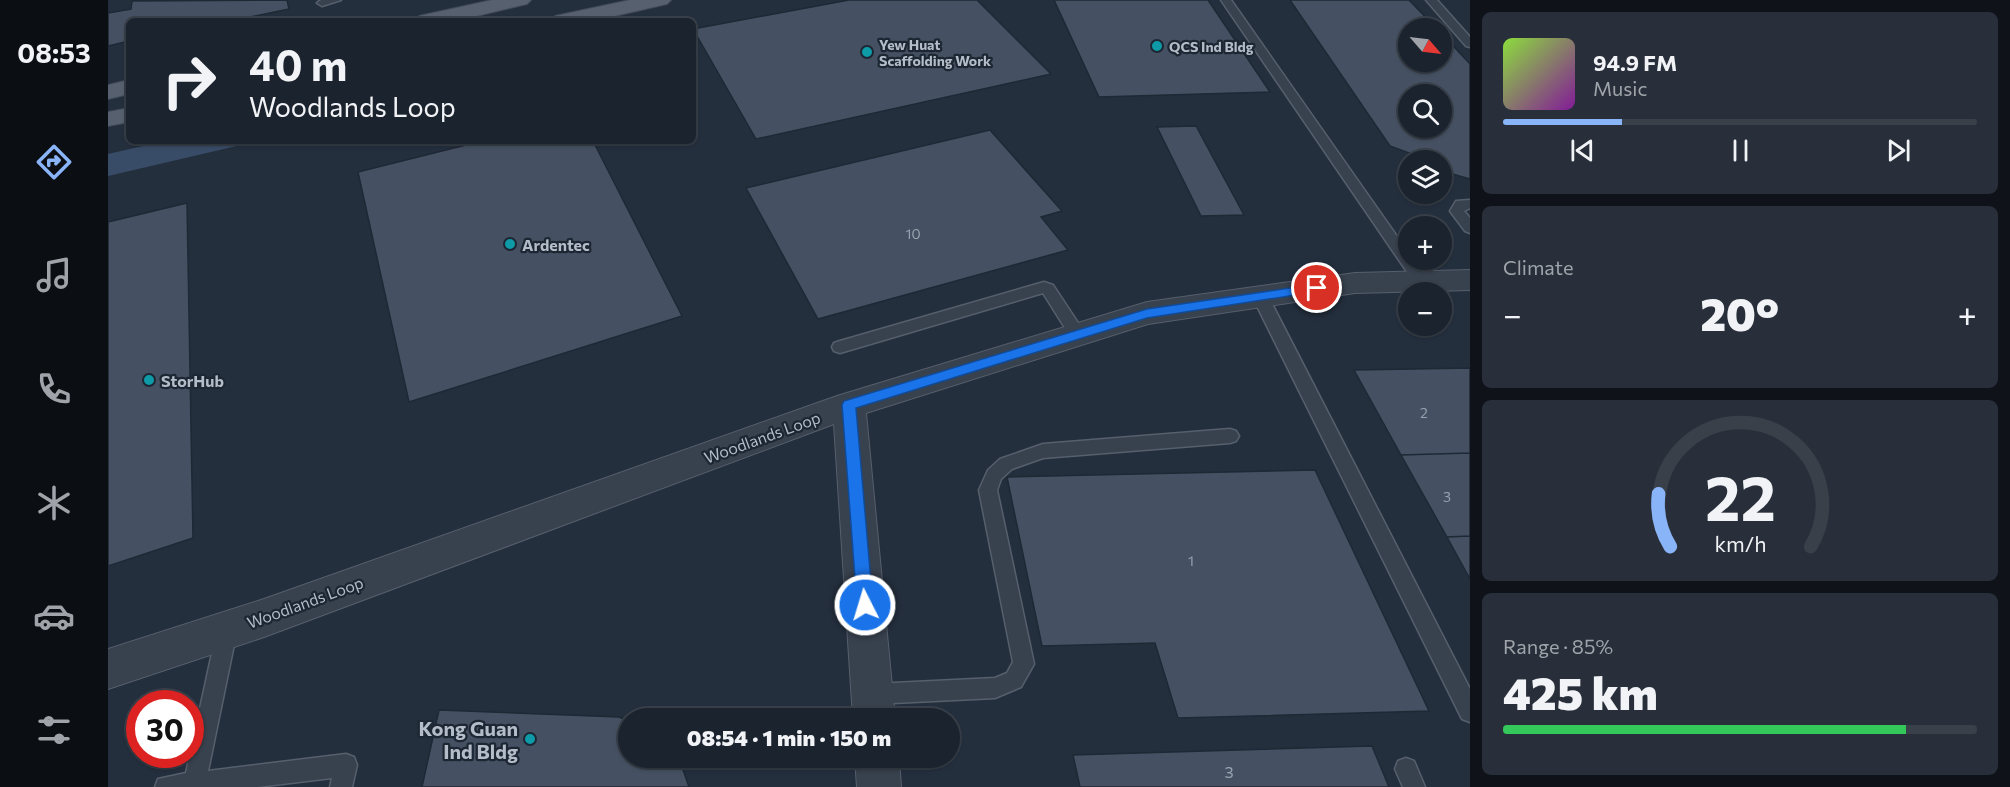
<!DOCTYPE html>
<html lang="en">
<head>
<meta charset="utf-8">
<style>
  body { margin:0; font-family:Commissioner,sans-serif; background:#282f3a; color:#f1f3f6; height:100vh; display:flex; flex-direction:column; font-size:22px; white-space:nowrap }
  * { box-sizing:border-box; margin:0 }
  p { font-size:20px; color:#a0a4aa }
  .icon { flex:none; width:33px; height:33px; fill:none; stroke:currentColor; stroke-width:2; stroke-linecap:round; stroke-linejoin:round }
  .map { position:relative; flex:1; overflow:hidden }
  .side { display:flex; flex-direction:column; gap:12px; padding:12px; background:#0f1319; width:540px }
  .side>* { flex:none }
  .guide { position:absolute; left:18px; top:18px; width:570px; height:126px; border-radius:9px; box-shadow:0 2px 4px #0004,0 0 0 2px #39404a; background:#1b232e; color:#f1f3f6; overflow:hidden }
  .needle { width:39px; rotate:118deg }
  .tools { position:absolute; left:1290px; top:18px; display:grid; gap:12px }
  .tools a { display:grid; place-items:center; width:54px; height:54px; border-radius:50%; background:#1b232e; box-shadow:0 2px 4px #0004,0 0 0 2px #39404a; font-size:30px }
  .speed { position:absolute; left:18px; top:690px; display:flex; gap:12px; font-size:30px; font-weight:700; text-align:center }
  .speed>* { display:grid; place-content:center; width:78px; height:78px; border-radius:50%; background:#1b232e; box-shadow:0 2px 4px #0004,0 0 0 2px #39404a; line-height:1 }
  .speed .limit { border:9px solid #d22; background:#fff; color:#111 }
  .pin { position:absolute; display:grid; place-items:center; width:51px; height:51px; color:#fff; margin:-26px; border:3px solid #fff; border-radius:50%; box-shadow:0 2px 6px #0007 }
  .me { position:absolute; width:66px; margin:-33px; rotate:355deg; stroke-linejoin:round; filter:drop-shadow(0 0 4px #0008) }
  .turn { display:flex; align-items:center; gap:21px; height:126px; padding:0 24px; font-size:27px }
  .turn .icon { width:78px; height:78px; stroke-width:2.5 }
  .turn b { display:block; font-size:42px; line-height:51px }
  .big { font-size:45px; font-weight:800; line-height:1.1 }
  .side .tile { flex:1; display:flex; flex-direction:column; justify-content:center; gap:9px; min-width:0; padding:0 21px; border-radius:9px; background:#282f3a }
  .side .dial { align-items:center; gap:0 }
  .dial svg { height:156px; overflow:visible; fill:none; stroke:#39404a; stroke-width:7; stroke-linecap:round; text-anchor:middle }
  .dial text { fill:#f1f3f6; stroke:none }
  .song { display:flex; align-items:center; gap:18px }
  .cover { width:72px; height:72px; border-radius:9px; background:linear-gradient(135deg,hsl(90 70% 55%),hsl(290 70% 35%)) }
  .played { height:6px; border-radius:3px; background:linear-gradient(90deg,#8ab4f8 25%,#39404a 25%) }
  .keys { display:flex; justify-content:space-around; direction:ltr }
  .heat { display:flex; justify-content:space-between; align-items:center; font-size:33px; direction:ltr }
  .charge { height:9px; border-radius:4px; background:linear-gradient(90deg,#34c759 85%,#39404a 0) }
  .trip { position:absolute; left:510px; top:708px; width:342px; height:60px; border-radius:30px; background:#1b232e; box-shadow:0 2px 4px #0004,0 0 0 2px #39404a; font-weight:800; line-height:60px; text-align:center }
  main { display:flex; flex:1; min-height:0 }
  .tabs { display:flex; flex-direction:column; width:108px; justify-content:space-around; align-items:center; background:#0b0e12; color:#a0a4aa }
  .tabs .icon { width:42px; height:42px }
  .tabs .current { color:#8ab4f8 }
  .tabs b { font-size:27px; color:#f1f3f6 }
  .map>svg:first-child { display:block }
  .water { fill:#394c67 }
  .building { fill:#455162; stroke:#1f2835; stroke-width:1.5; fill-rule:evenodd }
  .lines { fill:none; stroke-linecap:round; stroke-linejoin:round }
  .lane-casing { stroke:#565f6c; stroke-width:3 }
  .street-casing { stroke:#565f6c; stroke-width:2 }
  .primary-casing { stroke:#414a57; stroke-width:2 }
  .lane { fill:#38414e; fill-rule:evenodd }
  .street { fill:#38414e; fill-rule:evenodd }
  .primary { fill:#56606e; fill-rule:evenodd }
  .route { fill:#1a73e8; stroke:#114b97; stroke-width:1.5 }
  .culture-dot { fill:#0f9aa8; stroke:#1d2633; stroke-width:2 }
  .labels { text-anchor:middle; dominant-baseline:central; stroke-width:4.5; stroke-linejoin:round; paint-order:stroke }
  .far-poi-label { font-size:14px; font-weight:bold; fill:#b4bcc9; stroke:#1d2633; text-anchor:start }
  .number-label { font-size:14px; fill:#98a1af }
  .poi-label { font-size:16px; font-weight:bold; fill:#b4bcc9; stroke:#1d2633; text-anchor:start }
  .street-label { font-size:16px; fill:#b4bcc9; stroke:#1d2633 }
  .near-number-label { font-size:16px; fill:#98a1af }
  .near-poi-label { font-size:20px; font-weight:bold; fill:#b4bcc9; stroke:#1d2633; text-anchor:end }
</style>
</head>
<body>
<main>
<nav class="tabs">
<b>08:53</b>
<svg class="icon current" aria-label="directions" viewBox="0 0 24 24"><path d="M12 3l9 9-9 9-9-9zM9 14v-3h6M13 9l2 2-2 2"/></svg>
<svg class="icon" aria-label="music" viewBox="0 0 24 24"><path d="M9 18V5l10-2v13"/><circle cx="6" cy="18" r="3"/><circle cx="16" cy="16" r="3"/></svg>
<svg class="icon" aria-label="phone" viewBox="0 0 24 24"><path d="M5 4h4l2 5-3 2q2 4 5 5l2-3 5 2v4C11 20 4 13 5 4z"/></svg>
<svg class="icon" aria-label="climate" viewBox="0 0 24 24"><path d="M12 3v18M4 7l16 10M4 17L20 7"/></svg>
<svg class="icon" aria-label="car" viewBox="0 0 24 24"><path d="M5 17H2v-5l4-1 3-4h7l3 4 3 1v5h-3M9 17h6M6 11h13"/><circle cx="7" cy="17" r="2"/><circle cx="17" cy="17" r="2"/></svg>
<svg class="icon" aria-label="filters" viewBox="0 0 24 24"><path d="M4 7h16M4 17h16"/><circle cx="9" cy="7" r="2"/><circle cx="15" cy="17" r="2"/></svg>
</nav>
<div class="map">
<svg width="1362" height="787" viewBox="0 0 1362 787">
  <rect width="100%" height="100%" fill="#242f3e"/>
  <path class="water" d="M57,141H150L0,176V154Z"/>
  <path class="building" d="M179,0L181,9L123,21H21V41L0,46V13L23,9L24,1Z
    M741,0H869L943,74L648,139L585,29Z
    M946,0H1100L1162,92L991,97Z
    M1182,0H1301L1328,28H1300V62H1334V34L1362,64V179L1334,171V160H1320L1282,146ZM1300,94H1334V128H1300Z
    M1088,126L1136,215L1093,216L1049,127Z
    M882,130L954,211L933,217L960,250L710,319L638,188Z
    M374,141H485L574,316L301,402L250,172Z
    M79,203L85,538L0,566V222Z
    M1362,368V453L1293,455L1246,370Z
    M1362,453V536L1339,537L1293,455Z
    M1207,470L1321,711L1070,718L1047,643L934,646L899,477Z
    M1362,536V579L1339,537Z
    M331,710L511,717L520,721V758H571L581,787H314Z
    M1264,746L1281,787H972L965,755Z"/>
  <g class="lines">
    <g class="lane-casing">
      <path id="lane" d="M213,0H233L214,6L209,3Z
        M1113,0H1123L1300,252V260H1306L1320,281L1318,285H1308Z
        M1318,0H1329L1362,37V47L1358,46Z
        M1362,200V208L1356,211L1362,218V233L1357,231L1342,211L1348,201Z
        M936,282L945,285L978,335L976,339H964L935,293L732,353L726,351L724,347L726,343L732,341Z
        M1152,291L1160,296L1362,689V722L1354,719L1144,296Z
        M1122,429L1128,431L1131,436L1128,441L1122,443L935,458L904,469L893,479L889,490L926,664L913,687L887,698L765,704L758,701L754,694L758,687L765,684L887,678L899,673L905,662L871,490L880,470L892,459L935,444Z
        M119,621L126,623L129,630L100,771L238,754L246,757L249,765L244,787H222L224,778L149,787H47L50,779L78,773L109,630L112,623Z
        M1298,758L1306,761L1317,787H1295L1287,769L1290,761Z"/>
    </g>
    <g class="street-casing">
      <path id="street" d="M1362,270V290L1247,293L1040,324L758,413L787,718H745L726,424L156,637L0,689V649L156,599L729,396L1039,302L1247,273Z
        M747,758H791L793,787H749Z"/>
    </g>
    <g class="primary-casing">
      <path id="primary" d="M384,0H423L419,4L348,21H308L311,16Z
        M522,0H563L559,4L485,21H444L447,16Z
        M21,80V94L0,99V85Z
        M21,108V122L0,126V112Z"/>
    </g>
    <use href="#lane" class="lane"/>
    <use href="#street" class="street"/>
    <use href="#primary" class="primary"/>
  </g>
  <path class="route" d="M1209,284L1215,288L1213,291L1039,318L748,408L765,605L763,610L757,612L752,610L749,605L734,405L736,401L1039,309Z"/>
  <g class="culture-dot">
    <circle cx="1049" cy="46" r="6"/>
    <circle cx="759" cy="52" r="6"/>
    <circle cx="402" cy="244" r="6"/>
    <circle cx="41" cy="380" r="6"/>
    <circle cx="422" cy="739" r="6"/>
  </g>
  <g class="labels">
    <g class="far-poi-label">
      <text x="771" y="44">Yew Huat<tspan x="771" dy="16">Scaffolding Work</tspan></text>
      <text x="1061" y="46">QCS Ind Bldg</text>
    </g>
    <g class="number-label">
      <text x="805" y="233">10</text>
      <text x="1316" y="412">2</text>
      <text x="1339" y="496">3</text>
      <text x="1083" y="560">1</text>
    </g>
    <g class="poi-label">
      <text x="414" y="244">Ardentec</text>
      <text x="53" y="380">StorHub</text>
    </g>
    <g class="street-label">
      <text transform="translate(654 437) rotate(-20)">Woodlands Loop</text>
      <text transform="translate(197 602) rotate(-20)">Woodlands Loop</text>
    </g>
    <g class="near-number-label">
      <text x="1121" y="771">3</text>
    </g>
    <g class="near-poi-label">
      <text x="410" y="728">Kong Guan<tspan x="410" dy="23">Ind Bldg</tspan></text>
    </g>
  </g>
</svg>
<div class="tools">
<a><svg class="needle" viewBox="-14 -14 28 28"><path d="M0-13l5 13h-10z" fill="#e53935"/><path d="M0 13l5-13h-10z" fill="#a0a4aa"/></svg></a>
<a><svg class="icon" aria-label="search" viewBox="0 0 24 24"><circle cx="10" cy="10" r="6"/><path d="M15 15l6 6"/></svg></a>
<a><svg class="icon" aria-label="layers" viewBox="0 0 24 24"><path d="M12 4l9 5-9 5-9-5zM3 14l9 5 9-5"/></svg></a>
<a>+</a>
<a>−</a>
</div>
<div class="speed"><div class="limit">30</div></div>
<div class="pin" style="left:1209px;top:288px;background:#d93025"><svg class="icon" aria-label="arrive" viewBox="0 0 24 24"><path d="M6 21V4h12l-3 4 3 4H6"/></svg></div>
<svg class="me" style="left:757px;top:605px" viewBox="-20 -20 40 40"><circle r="17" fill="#1a73e8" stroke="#fff" stroke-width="3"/><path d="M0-11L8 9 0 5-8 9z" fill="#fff"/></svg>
<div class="trip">08:54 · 1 min · 150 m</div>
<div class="guide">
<div class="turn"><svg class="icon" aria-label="right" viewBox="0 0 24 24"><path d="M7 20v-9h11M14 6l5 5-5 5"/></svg><div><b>40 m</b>Woodlands Loop</div></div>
</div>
</div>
<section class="side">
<div class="tile">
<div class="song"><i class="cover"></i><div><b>94.9 FM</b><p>Music</p></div></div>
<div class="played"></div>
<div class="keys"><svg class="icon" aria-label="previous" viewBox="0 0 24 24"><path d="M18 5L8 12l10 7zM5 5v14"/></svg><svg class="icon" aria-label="pause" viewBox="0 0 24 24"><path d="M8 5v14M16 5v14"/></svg><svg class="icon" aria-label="next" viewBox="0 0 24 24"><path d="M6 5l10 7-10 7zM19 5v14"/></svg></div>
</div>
<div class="tile"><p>Climate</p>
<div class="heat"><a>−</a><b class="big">20°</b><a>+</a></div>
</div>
<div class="tile dial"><svg viewBox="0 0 100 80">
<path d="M14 69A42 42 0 1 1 86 69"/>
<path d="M14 69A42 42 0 0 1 8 42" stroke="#8ab4f8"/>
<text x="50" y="56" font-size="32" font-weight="700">22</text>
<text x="50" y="72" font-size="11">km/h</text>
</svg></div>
<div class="tile"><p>Range · 85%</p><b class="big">425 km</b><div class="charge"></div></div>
</section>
</main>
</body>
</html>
